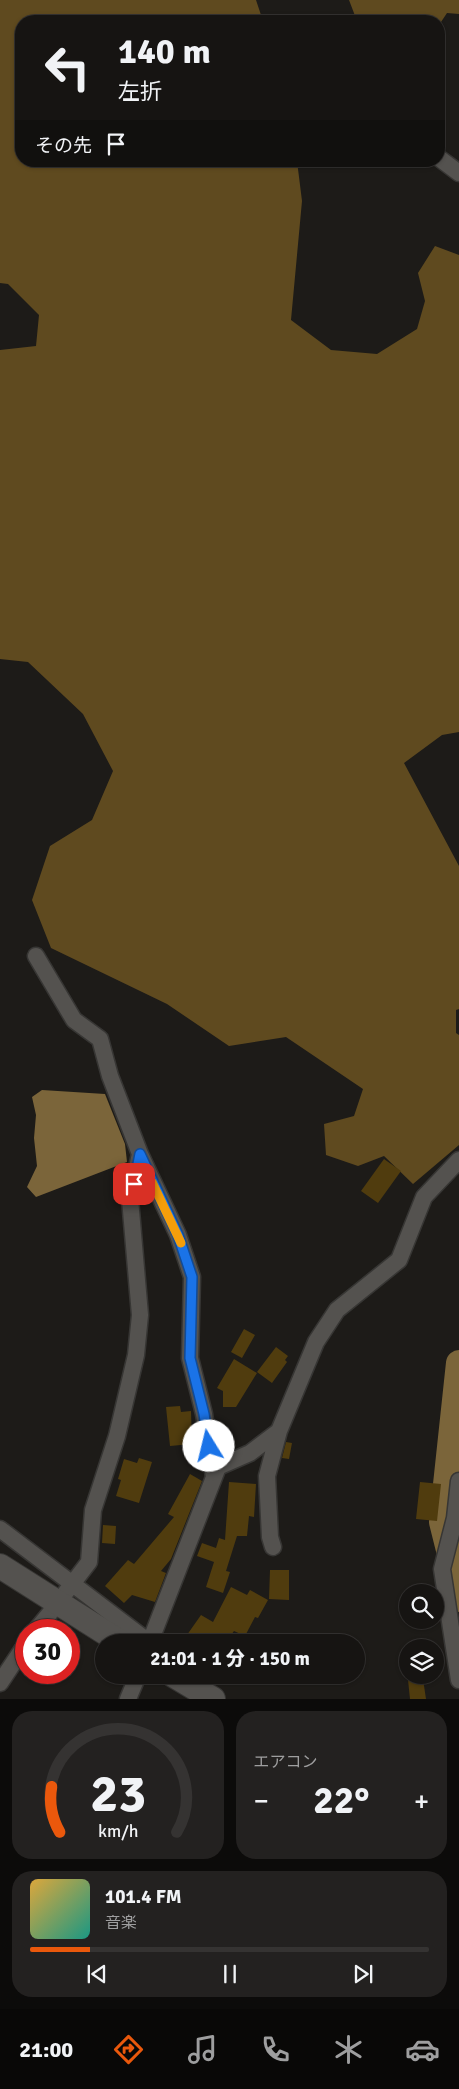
<!DOCTYPE html>
<html lang="ja">
<head>
<meta charset="utf-8">
<style>
  body { margin:0; font-family:Signika,"Noto Sans JP",sans-serif; background:#232120; color:#f1f3f6; height:100vh; display:flex; flex-direction:column; font-size:19px; white-space:nowrap }
  * { box-sizing:border-box; margin:0 }
  p { font-size:16px; color:#9e9e9f }
  .icon { flex:none; width:28px; height:28px; fill:none; stroke:currentColor; stroke-width:2; stroke-linecap:round; stroke-linejoin:round }
  .map { position:relative; height:1699px; overflow:hidden }
  .details { display:flex; flex-direction:column; gap:12px; padding:12px; background:#0c0b0a; flex:1 }
  .details>* { flex:none }
  .hud { position:absolute; left:15px; top:15px; width:430px; height:152px; border-radius:20px; box-shadow:0 1px 4px #0004,0 0 0 1px #353332; background:#161412; color:#f1f3f6; overflow:hidden }
  .tools { position:absolute; left:399px; top:1584px; display:grid; gap:10px }
  .tools a { display:grid; place-items:center; width:45px; height:45px; border-radius:50%; background:#161412; box-shadow:0 1px 4px #0004,0 0 0 1px #353332; font-size:25px }
  .speed { position:absolute; left:15px; top:1619px; display:flex; gap:10px; font-size:25px; font-weight:700; text-align:center }
  .speed>* { display:grid; place-content:center; width:65px; height:65px; border-radius:50%; background:#161412; box-shadow:0 1px 4px #0004,0 0 0 1px #353332; line-height:1 }
  .speed .limit { border:8px solid #d22; background:#fff; color:#111 }
  .pin { position:absolute; display:grid; place-items:center; width:42px; height:42px; color:#fff; margin:-21px; border-radius:10px; box-shadow:0 2px 8px #0006 }
  .me { position:absolute; width:55px; margin:-28px; rotate:351deg; stroke-linejoin:round; filter:drop-shadow(0 0 4px #0008) }
  .turn { display:flex; align-items:center; gap:18px; height:105px; padding:0 20px; font-size:22px }
  .turn .icon { width:65px; height:65px; stroke-width:2.5 }
  .turn b { display:block; font-size:35px; line-height:42px }
  .then { display:flex; align-items:center; height:48px; padding:0 20px; background:#0003; gap:10px; font-size:19px }
  .big { font-size:38px; font-weight:800; line-height:1.1 }
  .details .widget { flex:1; display:flex; flex-direction:column; justify-content:center; gap:8px; min-width:0; padding:0 18px; border-radius:20px; background:#232120 }
  .details .dial { align-items:center; gap:0 }
  .dial svg { height:130px; overflow:visible; fill:none; stroke:#353332; stroke-width:7; stroke-linecap:round; text-anchor:middle }
  .dial text { fill:#f1f3f6; stroke:none }
  .song { display:flex; align-items:center; gap:15px }
  .cover { width:60px; height:60px; border-radius:8px; background:linear-gradient(135deg,hsl(40 70% 55%),hsl(170 70% 35%)) }
  .played { height:5px; border-radius:2px; background:linear-gradient(90deg,#ea580c 15%,#353332 15%) }
  .keys { display:flex; justify-content:space-around; direction:ltr }
  .heat { display:flex; justify-content:space-between; align-items:center; font-size:28px; direction:ltr }
  .details .tiles { flex:1; display:grid; gap:12px; grid-template-columns:1fr 1fr }
  .widget:last-child { grid-column:span 2 }
  .trip { position:absolute; left:95px; top:1634px; width:270px; height:50px; border-radius:25px; background:#161412; box-shadow:0 1px 4px #0004,0 0 0 1px #353332; font-weight:800; line-height:50px; text-align:center }
  .dock { display:flex; height:80px; justify-content:space-around; align-items:center; background:#090807; color:#9e9e9f }
  .dock .icon { width:35px; height:35px }
  .dock .current { color:#ea580c }
  .dock b { font-size:22px; color:#f1f3f6 }
  .map>svg:first-child { display:block }
  .forest { fill:#5f4a1f }
  .water { fill:#7b653a }
  .lines { fill:none; stroke-linecap:round; stroke-linejoin:round }
  .river { stroke:#7b653a; stroke-width:26 }
  .building { fill:#503c0e }
  .minor-casing { stroke:#373634; stroke-width:19 }
  .secondary-casing { stroke:#373634; stroke-width:26 }
  .minor { stroke:#54524f; stroke-width:16 }
  .secondary { stroke:#54524f; stroke-width:24 }
  .route-casing { stroke:#114b97; stroke-width:12 }
  .route { stroke:#1a73e8; stroke-width:9 }
  .slow { stroke:#f59e0b; stroke-width:9 }
</style>
</head>
<body>
<div class="map">
<svg width="459" height="1699" viewBox="0 0 459 1699">
  <rect width="100%" height="100%" fill="#1d1b18"/>
  <path class="forest" d="M0,0H256L263,21H21V161H297L302,201L291,320L331,350L377,354L417,329L425,301L418,273L435,246L459,255V732L442,735L404,763L459,866V1009L456,1010V1033L459,1035V1145L413,1184L384,1156L358,1166L326,1155L324,1124L354,1116L363,1089L286,1037L229,1046L167,1004L51,948L32,900L50,846L92,820L113,771L83,714L28,662L0,659V350L36,346L39,315L8,284L0,283Z
    M349,0H459V14L447,13L439,25V21H357Z"/>
  <path class="water" d="M42,1090L105,1094L125,1144L127,1162L36,1197L27,1187L37,1166L34,1138L36,1115L32,1097Z"/>
  <g class="lines">
    <path class="river" d="M459,1363L442,1522L454,1570L459,1599"/>
  </g>
  <path class="building" d="M384,1159L401,1171L378,1203L361,1191Z
    M244,1329L255,1335L242,1358L231,1352Z
    M276,1347L288,1356L285,1360L287,1362L272,1383L257,1372Z
    M234,1359L257,1373L236,1407H223V1391L217,1388Z
    M180,1406L181,1412L191,1411L192,1444L170,1446L166,1407Z
    M286,1442L292,1443L289,1459L282,1458Z
    M139,1458L152,1462L139,1503L116,1496L121,1480L118,1479L124,1459L137,1463Z
    M190,1474L202,1481L171,1559L161,1571L166,1573L155,1602L132,1595L124,1603L105,1586L128,1560L134,1564L174,1517L168,1514Z
    M229,1482L256,1484L254,1517L249,1516L247,1536H237L226,1571L230,1572L223,1593L206,1587L214,1562L197,1556L202,1543L216,1548L219,1538L225,1540Z
    M420,1482L441,1484L437,1521L416,1519Z
    M103,1525L116,1526L115,1544L102,1543Z
    M270,1570H289V1600L269,1599Z
    M231,1587L247,1595L250,1590L268,1600L258,1618L255,1617L245,1636L234,1631L226,1642H182L201,1615L213,1622Z
    M423,1679L426,1699H410L408,1680Z"/>
  <g class="lines">
    <g class="minor-casing">
      <path id="minor" d="M439,158L459,173
        M36,956L74,1020L100,1039L110,1076L140,1154L130,1199L140,1315L136,1355L117,1436L93,1510L89,1562L66,1592
        M140,1154L178,1235L192,1277L190,1358L204,1414L214,1477
        M459,1481L455,1518L442,1569L459,1680
        M0,1529L149,1642
        M273,1547L270,1537L267,1476L279,1431
        M36,1630L50,1613
        M150,1642L218,1467L250,1453L279,1431L316,1342L337,1310L399,1260L424,1197L459,1160
        M0,1683L26,1644
        M128,1699L138,1675"/>
    </g>
    <g class="secondary-casing">
      <path id="secondary" d="M0,1566L120,1642
        M173,1675L213,1699"/>
    </g>
    <use href="#minor" class="minor"/>
    <use href="#secondary" class="secondary"/>
  </g>
  <g class="lines">
    <g class="route-casing">
      <path id="route" d="M134,1184L140,1154L178,1235L192,1277L190,1358L204,1414L209,1446"/>
    </g>
    <use href="#route" class="route"/>
    <path class="slow" d="M152,1182L181,1243"/>
  </g>
</svg>
<div class="tools">
<a><svg class="icon" aria-label="search" viewBox="0 0 24 24"><circle cx="10" cy="10" r="6"/><path d="M15 15l6 6"/></svg></a>
<a><svg class="icon" aria-label="layers" viewBox="0 0 24 24"><path d="M12 4l9 5-9 5-9-5zM3 14l9 5 9-5"/></svg></a>
</div>
<div class="speed"><div class="limit">30</div></div>
<div class="pin" style="left:134px;top:1184px;background:#d93025"><svg class="icon" aria-label="arrive" viewBox="0 0 24 24"><path d="M6 21V4h12l-3 4 3 4H6"/></svg></div>
<svg class="me" style="left:209px;top:1446px" viewBox="-20 -20 40 40"><circle r="19" fill="#fff"/><path d="M0-13L10 11 0 6-10 11z" fill="#1a73e8"/></svg>
<div class="trip">21:01 · 1 分 · 150 m</div>
<div class="hud">
<div class="turn"><svg class="icon" aria-label="left" viewBox="0 0 24 24"><path d="M17 20v-9H6M10 6l-5 5 5 5"/></svg><div><b>140 m</b>左折</div></div>
<div class="then">その先<svg class="icon" aria-label="arrive" viewBox="0 0 24 24"><path d="M6 21V4h12l-3 4 3 4H6"/></svg></div>
</div>
</div>
<section class="details">
<div class="tiles">
<div class="widget dial"><svg viewBox="0 0 100 80">
<path d="M14 69A42 42 0 1 1 86 69"/>
<path d="M14 69A42 42 0 0 1 9 41" stroke="#ea580c"/>
<text x="50" y="56" font-size="32" font-weight="700">23</text>
<text x="50" y="72" font-size="11">km/h</text>
</svg></div>
<div class="widget"><p>エアコン</p>
<div class="heat"><a>−</a><b class="big">22°</b><a>+</a></div>
</div>
<div class="widget">
<div class="song"><i class="cover"></i><div><b>101.4 FM</b><p>音楽</p></div></div>
<div class="played"></div>
<div class="keys"><svg class="icon" aria-label="previous" viewBox="0 0 24 24"><path d="M18 5L8 12l10 7zM5 5v14"/></svg><svg class="icon" aria-label="pause" viewBox="0 0 24 24"><path d="M8 5v14M16 5v14"/></svg><svg class="icon" aria-label="next" viewBox="0 0 24 24"><path d="M6 5l10 7-10 7zM19 5v14"/></svg></div>
</div>
</div>
</section>
<nav class="dock">
<b>21:00</b>
<svg class="icon current" aria-label="directions" viewBox="0 0 24 24"><path d="M12 3l9 9-9 9-9-9zM9 14v-3h6M13 9l2 2-2 2"/></svg>
<svg class="icon" aria-label="music" viewBox="0 0 24 24"><path d="M9 18V5l10-2v13"/><circle cx="6" cy="18" r="3"/><circle cx="16" cy="16" r="3"/></svg>
<svg class="icon" aria-label="phone" viewBox="0 0 24 24"><path d="M5 4h4l2 5-3 2q2 4 5 5l2-3 5 2v4C11 20 4 13 5 4z"/></svg>
<svg class="icon" aria-label="climate" viewBox="0 0 24 24"><path d="M12 3v18M4 7l16 10M4 17L20 7"/></svg>
<svg class="icon" aria-label="car" viewBox="0 0 24 24"><path d="M5 17H2v-5l4-1 3-4h7l3 4 3 1v5h-3M9 17h6M6 11h13"/><circle cx="7" cy="17" r="2"/><circle cx="17" cy="17" r="2"/></svg>
</nav>
</body>
</html>
